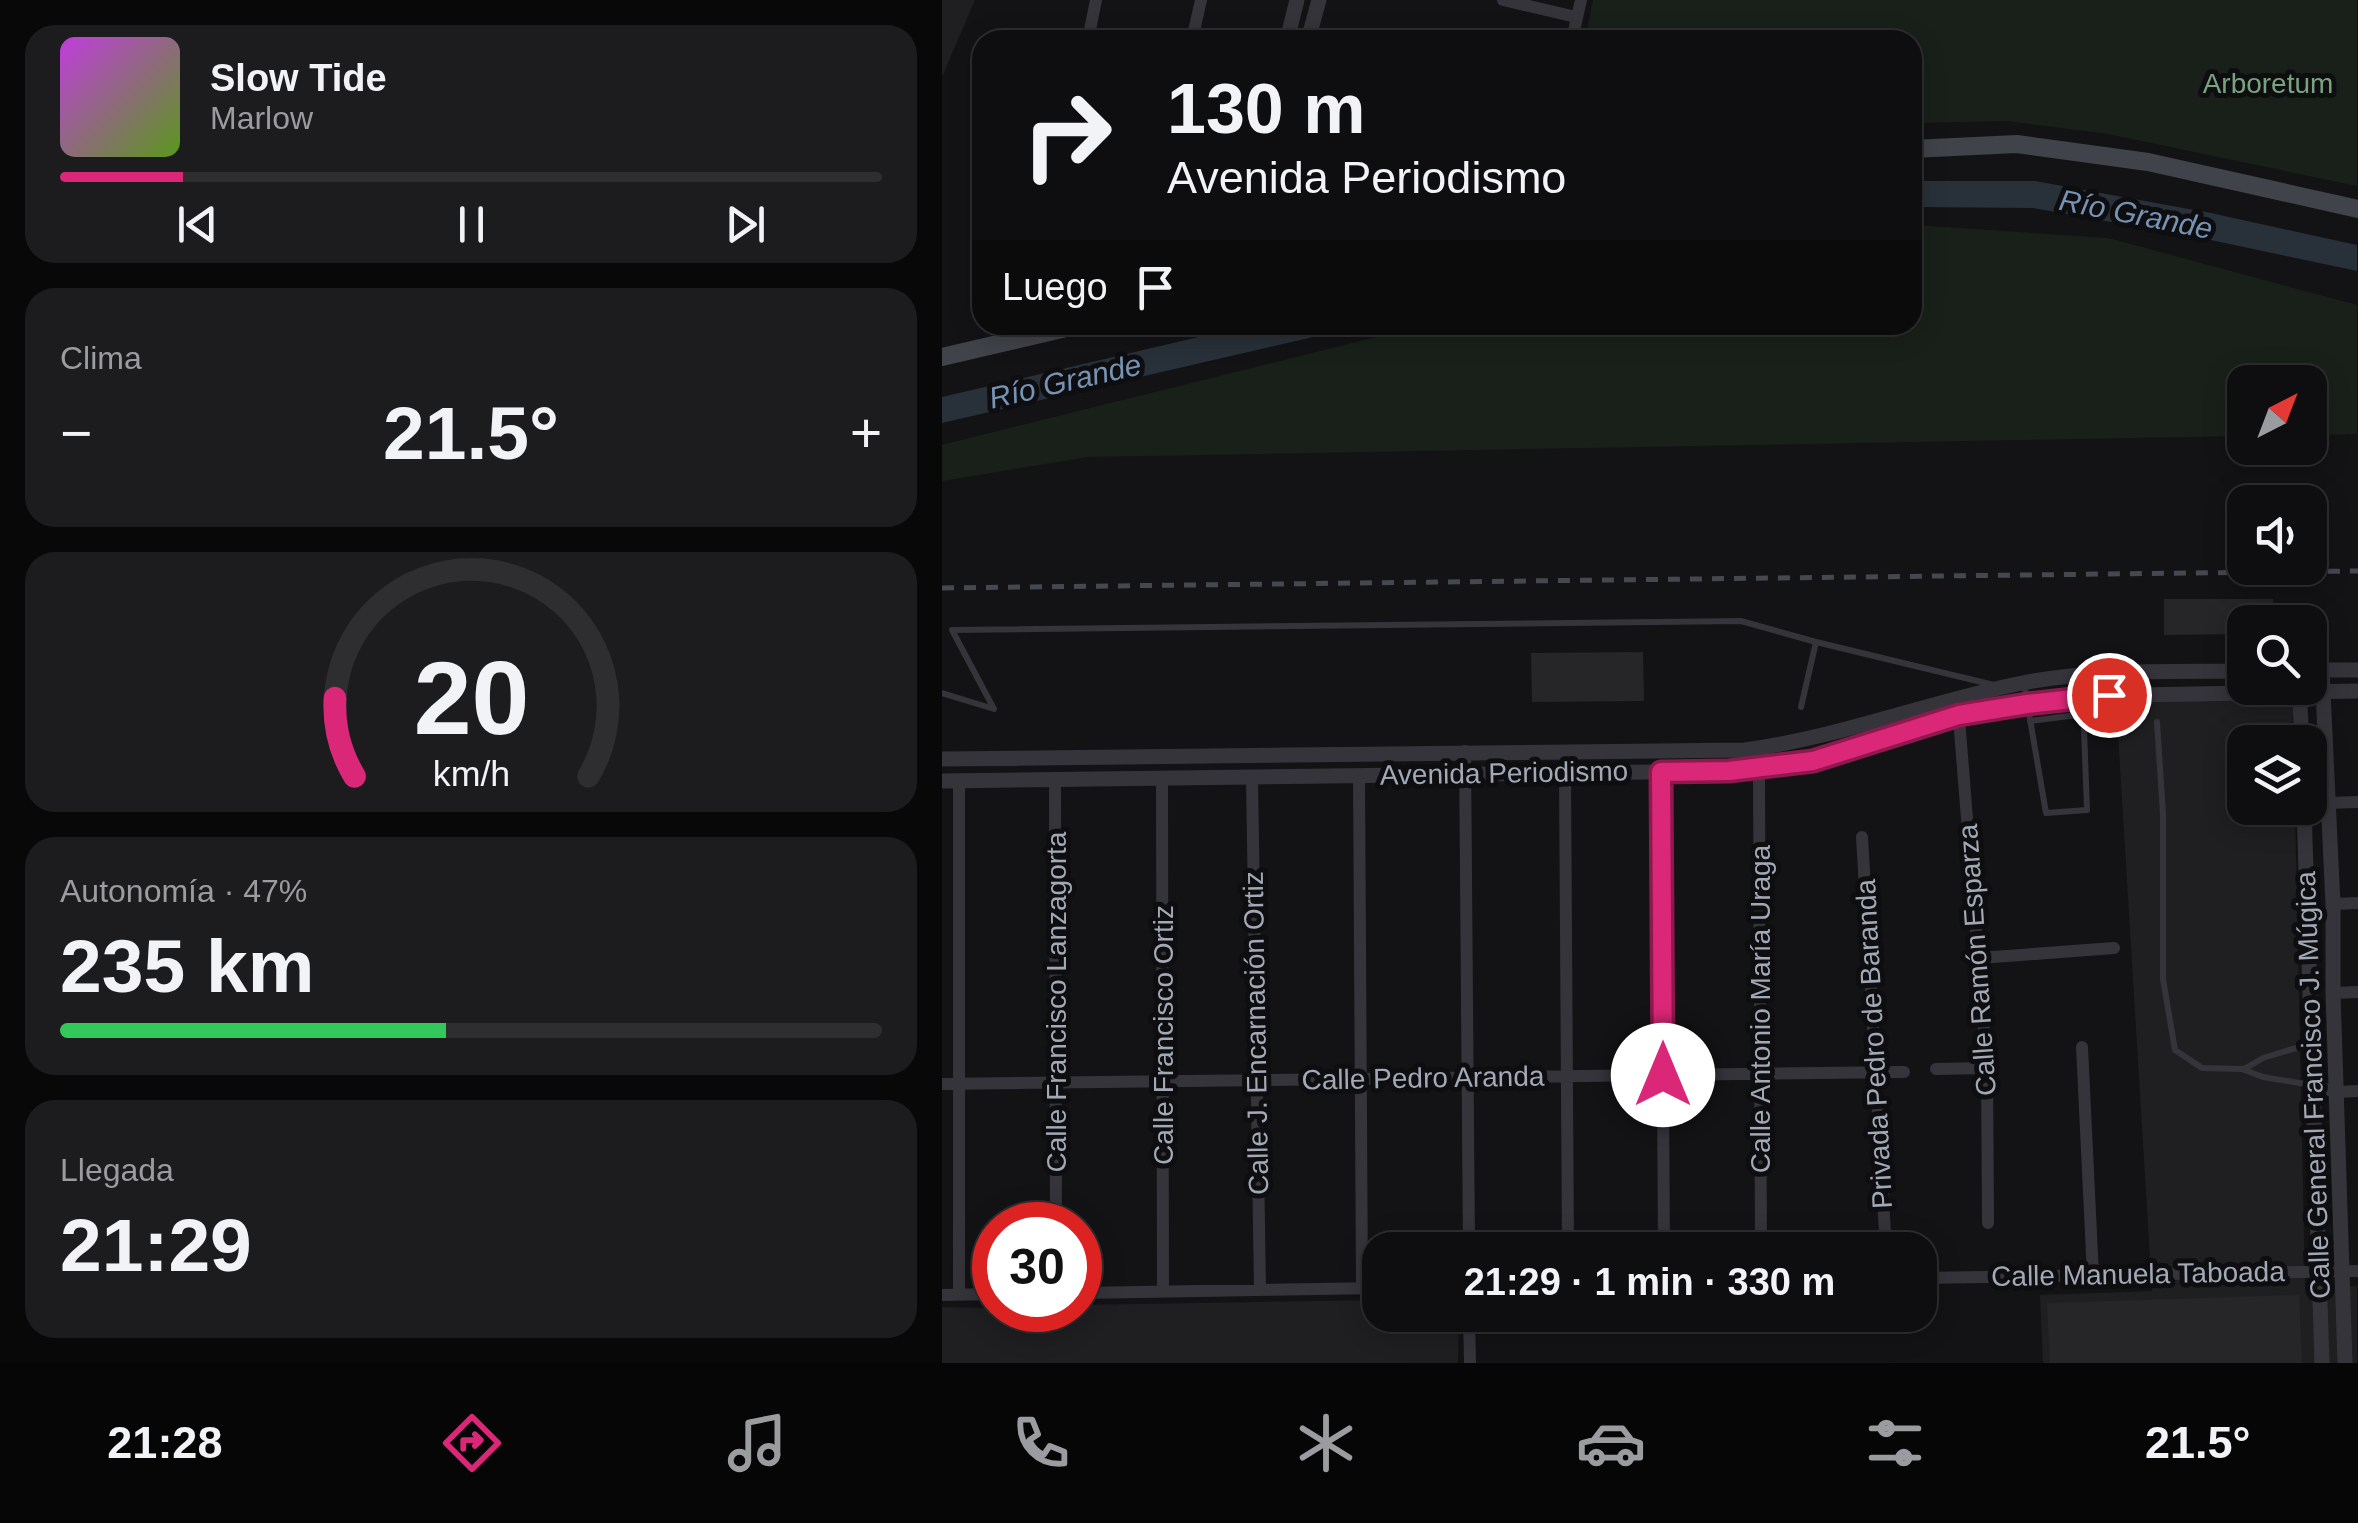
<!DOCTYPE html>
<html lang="es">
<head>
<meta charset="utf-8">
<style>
  body { margin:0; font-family:Helvetica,sans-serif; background:#1c1c1e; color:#f1f3f6; height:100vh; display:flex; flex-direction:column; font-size:38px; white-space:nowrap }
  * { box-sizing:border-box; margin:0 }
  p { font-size:32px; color:#9b9c9f }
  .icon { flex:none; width:55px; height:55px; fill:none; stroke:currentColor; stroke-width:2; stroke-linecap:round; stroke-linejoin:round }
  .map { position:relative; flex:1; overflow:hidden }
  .sheet { display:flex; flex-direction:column; gap:25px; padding:25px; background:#080809; width:942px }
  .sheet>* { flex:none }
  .guide { position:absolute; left:30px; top:30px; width:950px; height:305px; border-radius:30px; box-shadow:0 5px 25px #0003,0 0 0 2px #2e2e30; background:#0e0e10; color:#f1f3f6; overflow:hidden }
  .needle { width:65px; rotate:42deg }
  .fabs { position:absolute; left:1285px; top:365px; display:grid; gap:20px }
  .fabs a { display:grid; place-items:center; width:100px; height:100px; border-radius:20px; background:#0e0e10; box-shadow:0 5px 25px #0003,0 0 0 2px #2e2e30; font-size:50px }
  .speed { position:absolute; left:30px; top:1202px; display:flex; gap:20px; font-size:50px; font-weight:700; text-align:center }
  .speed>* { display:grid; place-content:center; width:130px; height:130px; border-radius:50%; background:#0e0e10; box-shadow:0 5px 25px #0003,0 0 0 2px #2e2e30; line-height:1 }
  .speed .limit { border:15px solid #d22; background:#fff; color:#111 }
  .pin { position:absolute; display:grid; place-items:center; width:85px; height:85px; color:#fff; margin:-42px; border:5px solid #fff; border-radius:50%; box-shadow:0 2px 10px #0007 }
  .me { position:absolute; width:110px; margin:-55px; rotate:0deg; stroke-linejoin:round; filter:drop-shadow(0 0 8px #0008) }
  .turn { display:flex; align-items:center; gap:35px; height:210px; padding:0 30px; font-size:45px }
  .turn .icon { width:130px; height:130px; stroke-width:2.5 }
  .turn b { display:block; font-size:70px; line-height:85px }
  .then { display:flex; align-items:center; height:95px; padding:0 30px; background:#0003; gap:20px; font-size:38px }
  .big { font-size:75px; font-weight:700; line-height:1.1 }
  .sheet .tile { flex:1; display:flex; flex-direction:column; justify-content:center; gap:15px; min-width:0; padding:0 35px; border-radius:30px; background:#1c1c1e }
  .sheet .dial { align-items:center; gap:0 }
  .dial svg { height:260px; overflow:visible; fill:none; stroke:#2e2e30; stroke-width:7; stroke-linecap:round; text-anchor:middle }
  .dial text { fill:#f1f3f6; stroke:none }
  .song { display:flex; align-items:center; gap:30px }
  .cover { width:120px; height:120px; border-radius:15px; background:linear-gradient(135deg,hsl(290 70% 55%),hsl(90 70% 35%)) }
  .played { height:10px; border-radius:5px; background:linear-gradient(90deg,#db2777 15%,#2e2e30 15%) }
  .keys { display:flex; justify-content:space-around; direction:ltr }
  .heat { display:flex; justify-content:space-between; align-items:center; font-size:55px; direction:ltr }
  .charge { height:15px; border-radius:8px; background:linear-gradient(90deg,#34c759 47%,#2e2e30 0) }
  .trip { position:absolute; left:420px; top:1232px; width:575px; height:100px; border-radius:30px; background:#0e0e10; box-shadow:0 5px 25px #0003,0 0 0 2px #2e2e30; font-weight:700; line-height:100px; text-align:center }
  .dock { display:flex; height:160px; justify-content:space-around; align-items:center; background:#060606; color:#9b9c9f }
  .dock .icon { width:70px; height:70px }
  .dock .active { color:#db2777 }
  .dock b { font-size:45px; color:#f1f3f6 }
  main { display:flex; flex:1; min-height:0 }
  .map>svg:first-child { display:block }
  .built { fill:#1f1f22 }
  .green { fill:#19201a }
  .water { fill:#283039 }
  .building { fill:#262629 }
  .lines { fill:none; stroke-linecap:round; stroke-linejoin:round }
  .service { stroke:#34343a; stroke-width:6 }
  .minor { stroke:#34343a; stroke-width:12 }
  .tertiary { stroke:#34343a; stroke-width:15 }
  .secondary { stroke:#41434a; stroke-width:18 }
  .rail { stroke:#46484f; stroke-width:5; stroke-dasharray:12 10; stroke-linecap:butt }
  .route-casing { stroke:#8e194d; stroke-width:25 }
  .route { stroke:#db2777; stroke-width:18 }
  .labels { text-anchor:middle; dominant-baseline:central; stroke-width:10; stroke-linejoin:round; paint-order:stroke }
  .park-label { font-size:28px; fill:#79a37e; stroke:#0e0e10 }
  .street-label { font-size:28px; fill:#a3a8b6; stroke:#0e0e10 }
  .water-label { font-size:30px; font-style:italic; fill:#7793b4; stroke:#0e0e10 }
</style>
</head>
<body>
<main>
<section class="sheet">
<div class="tile">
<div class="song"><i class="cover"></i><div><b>Slow Tide</b><p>Marlow</p></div></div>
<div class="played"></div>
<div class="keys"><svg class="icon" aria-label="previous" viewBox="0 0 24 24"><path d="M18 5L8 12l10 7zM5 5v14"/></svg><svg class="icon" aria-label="pause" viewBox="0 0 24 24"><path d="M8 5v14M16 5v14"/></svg><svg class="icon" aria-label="next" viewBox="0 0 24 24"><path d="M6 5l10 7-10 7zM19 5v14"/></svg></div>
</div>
<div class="tile"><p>Clima</p>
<div class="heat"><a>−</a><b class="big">21.5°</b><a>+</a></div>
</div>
<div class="tile dial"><svg viewBox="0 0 100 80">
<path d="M14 69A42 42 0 1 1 86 69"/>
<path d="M14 69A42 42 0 0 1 8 45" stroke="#db2777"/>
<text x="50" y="56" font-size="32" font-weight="700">20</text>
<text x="50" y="72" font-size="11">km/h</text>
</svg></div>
<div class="tile"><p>Autonomía · 47%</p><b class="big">235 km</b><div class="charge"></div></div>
<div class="tile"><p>Llegada</p><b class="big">21:29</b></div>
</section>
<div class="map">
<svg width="1416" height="1363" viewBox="0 0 1416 1363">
  <rect width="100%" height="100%" fill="#131315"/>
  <path class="built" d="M0,0H33L0,77Z
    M1350,697L1351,742H1302V808H1353L1363,1287L1415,1286V1363H1101L1098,1295L1210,1291L1174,700Z
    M437,1300L438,1315H517L516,1363H0V1307L138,1310V1305Z"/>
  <path class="green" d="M651,0H1415V186L1166,134L1065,121L970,123V40H643Z
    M970,225L1166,238L1415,305V434L1368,435V382H1302V436L146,457L0,481V445L483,325H970Z"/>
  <path class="water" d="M970,181H1093L1269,213L1415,245V271L1264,239L1091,208L970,207Z
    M308,325H423L0,423V397Z"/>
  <path class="building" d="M1222,599H1331L1332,622H1302V634L1222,635Z
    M701,652L702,701L590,702L589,653Z
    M1357,1295L1360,1363H1108L1105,1303Z"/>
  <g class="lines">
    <path class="service" d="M1082,684L1104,813L1145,810L1140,675
      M0,693L52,709L10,630L799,621L874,642L1052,685
      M859,707L874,642
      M1088,721L1143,714
      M1215,722L1221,814V979L1233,1050L1260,1068L1300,1069L1321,1077L1369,1085
      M1302,1069L1321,1058L1367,1044"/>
    <path class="minor" d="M561,0L634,17
      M146,40L154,0
      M250,40L259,0
      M630,40L639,0
      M1016,706L1045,1068L1046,1223
      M523,751L527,1250
      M817,769L819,1250
      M719,772L722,1250
      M623,773L626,1250
      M417,775L420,1288
      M310,777L318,1290
      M113,778L114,1225
      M220,779L221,1291
      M17,781V1295
      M1384,803L1416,802
      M920,837L944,1250
      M1391,904L1416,903
      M1038,958L1172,948
      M1391,993L1416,992
      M1140,1047L1151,1275
      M994,1069L1045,1068
      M0,1084L962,1072
      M1369,1085L1394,1092L1416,1091
      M978,1278L1416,1271
      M138,1293L438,1288
      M0,1295L52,1294
      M527,1315L528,1363"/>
    <path class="tertiary" d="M345,40L355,0
      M366,40L377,0
      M1368,670H1416
      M1380,670L1391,904V993L1403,1363
      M1357,688L1360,742
      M0,759L803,750C898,737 986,702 1080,683C1153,669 1228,672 1302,671
      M0,781L787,771L871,761L1017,715L1143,696L1416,691
      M1362,808L1380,1363"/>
    <path class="secondary" d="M970,149L1075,144L1206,162L1416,209
      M0,357L137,325"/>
    <path class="rail" d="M0,588L1416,571"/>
  </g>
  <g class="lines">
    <g class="route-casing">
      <path id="route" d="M721,1075L719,772L787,771L871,761L1017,715L1085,704L1167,695"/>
    </g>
    <use href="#route" class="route"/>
  </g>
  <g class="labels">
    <g class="park-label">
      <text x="1326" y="83">Arboretum</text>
    </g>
    <g class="street-label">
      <text transform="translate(562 773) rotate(-1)">Avenida Periodismo</text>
      <text transform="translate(1035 960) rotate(-94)">Calle Ramón Esparza</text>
      <text transform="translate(114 1002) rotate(-90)">Calle Francisco Lanzagorta</text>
      <text transform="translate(818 1009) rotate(-90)">Calle Antonio María Uraga</text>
      <text transform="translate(314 1033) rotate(-91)">Calle J. Encarnación Ortiz</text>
      <text transform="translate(221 1035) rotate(-90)">Calle Francisco Ortiz</text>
      <text transform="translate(932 1044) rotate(-93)">Privada Pedro de Baranda</text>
      <text transform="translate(481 1078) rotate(-1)">Calle Pedro Aranda</text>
      <text transform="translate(1371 1085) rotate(-92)">Calle General Francisco J. Múgica</text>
      <text transform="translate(1196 1274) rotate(-1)">Calle Manuela Taboada</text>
    </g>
    <g class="water-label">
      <text transform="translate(1194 214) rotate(11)">Río Grande</text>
      <text transform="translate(123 381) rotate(-13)">Río Grande</text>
    </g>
  </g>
</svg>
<div class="fabs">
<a><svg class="needle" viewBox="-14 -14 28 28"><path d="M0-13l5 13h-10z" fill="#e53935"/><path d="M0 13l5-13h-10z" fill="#9b9c9f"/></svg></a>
<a><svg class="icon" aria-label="sound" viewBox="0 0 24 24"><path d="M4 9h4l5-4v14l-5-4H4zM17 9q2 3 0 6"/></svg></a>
<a><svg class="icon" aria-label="search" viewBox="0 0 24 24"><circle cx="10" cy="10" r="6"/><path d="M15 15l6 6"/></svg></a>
<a><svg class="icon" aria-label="layers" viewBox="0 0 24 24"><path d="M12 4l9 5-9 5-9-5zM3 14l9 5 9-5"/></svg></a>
</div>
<div class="speed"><div class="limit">30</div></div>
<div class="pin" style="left:1167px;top:695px;background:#d93025"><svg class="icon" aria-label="arrive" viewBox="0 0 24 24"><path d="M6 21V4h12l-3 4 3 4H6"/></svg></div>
<svg class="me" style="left:721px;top:1075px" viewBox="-20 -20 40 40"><circle r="19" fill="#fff"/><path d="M0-13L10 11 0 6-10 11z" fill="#db2777"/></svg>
<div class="trip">21:29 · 1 min · 330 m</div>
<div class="guide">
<div class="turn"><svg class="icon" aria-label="right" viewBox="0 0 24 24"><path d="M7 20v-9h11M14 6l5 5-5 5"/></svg><div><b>130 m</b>Avenida Periodismo</div></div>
<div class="then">Luego<svg class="icon" aria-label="arrive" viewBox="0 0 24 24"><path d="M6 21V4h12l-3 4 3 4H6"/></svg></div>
</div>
</div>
</main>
<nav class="dock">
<b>21:28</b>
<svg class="icon active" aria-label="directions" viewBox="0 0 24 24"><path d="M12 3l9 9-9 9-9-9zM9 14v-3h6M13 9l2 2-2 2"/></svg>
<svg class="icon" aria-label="music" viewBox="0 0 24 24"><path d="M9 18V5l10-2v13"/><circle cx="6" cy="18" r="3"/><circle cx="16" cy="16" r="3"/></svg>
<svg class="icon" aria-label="phone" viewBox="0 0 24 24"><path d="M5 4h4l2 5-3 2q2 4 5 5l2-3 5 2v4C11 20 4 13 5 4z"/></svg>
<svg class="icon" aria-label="climate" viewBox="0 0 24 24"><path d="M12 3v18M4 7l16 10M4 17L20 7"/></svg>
<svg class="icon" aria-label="car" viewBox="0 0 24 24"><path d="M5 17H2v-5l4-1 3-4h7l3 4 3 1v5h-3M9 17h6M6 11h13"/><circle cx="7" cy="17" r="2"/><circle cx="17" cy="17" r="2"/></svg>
<svg class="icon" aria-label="filters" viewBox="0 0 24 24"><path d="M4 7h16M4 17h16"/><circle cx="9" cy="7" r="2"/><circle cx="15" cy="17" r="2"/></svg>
<b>21.5°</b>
</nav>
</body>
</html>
